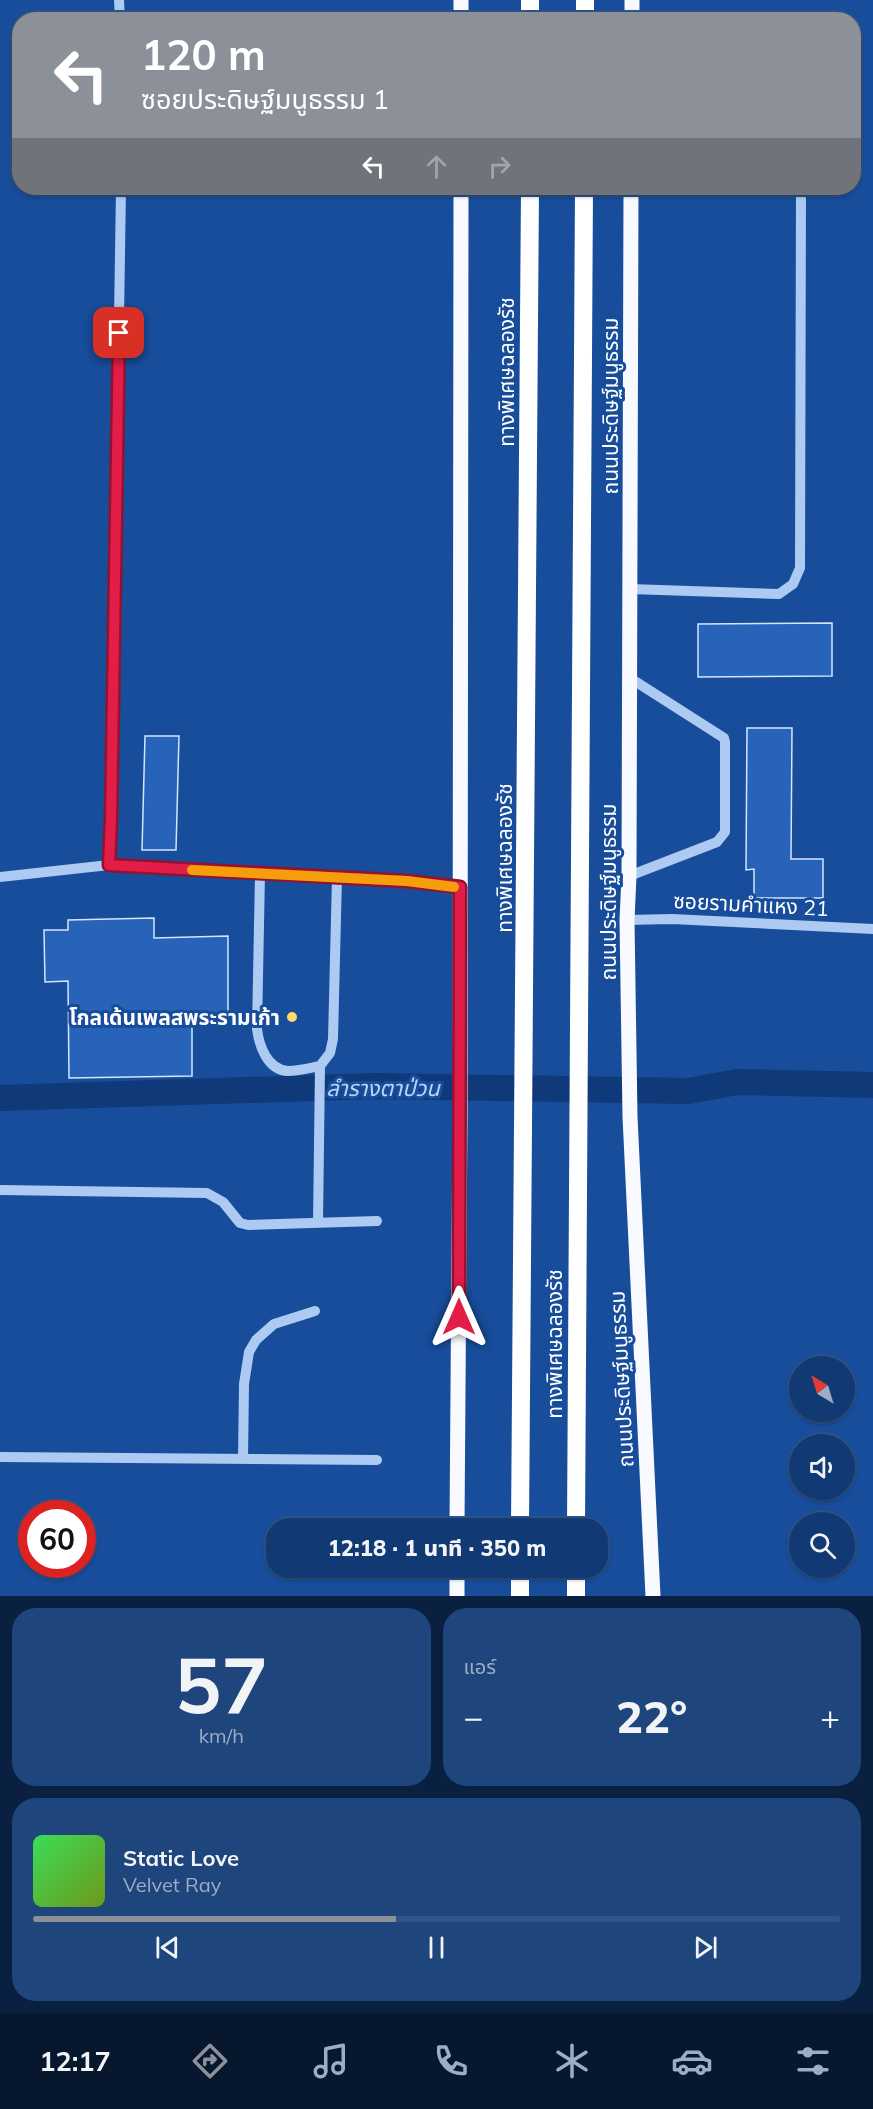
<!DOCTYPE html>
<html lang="th">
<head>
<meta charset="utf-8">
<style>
  body { margin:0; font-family:Mulish,"Noto Sans Thai",sans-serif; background:#1e457c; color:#f1f3f6; height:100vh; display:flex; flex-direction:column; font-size:22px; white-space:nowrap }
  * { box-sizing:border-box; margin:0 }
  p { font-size:20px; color:#9cadc5 }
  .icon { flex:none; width:33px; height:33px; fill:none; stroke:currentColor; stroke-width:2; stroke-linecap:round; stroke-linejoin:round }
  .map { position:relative; height:1596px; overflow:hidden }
  .drawer { display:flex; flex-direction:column; gap:12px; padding:12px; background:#092040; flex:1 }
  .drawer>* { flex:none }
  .guide { position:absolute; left:12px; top:12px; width:849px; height:183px; border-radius:24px; box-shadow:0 2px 4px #0004,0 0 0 2px #305486; background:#8c9099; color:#fff; overflow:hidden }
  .needle { width:39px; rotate:322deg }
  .fabs { position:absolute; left:789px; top:1356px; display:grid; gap:12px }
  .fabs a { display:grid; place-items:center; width:66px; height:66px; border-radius:50%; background:#113a74; box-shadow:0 2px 4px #0004,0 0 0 2px #305486; font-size:30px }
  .speed { position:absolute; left:18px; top:1500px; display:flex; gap:12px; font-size:30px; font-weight:700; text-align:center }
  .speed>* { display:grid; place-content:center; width:78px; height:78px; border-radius:50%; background:#113a74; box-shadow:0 2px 4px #0004,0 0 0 2px #305486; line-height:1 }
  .speed .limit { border:9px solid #d22; background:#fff; color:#111 }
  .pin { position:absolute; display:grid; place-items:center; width:51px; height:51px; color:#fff; margin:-26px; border-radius:12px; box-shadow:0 3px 9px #0006 }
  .me { position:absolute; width:66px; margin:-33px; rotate:0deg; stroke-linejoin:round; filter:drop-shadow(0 0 4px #0008) }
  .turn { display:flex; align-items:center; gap:21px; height:126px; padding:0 30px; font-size:27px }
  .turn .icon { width:78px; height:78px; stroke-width:2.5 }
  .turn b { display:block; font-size:42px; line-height:51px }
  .lanes { display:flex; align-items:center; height:57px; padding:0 30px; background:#0003; justify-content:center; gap:30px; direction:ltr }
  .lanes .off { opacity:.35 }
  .big { font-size:45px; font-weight:800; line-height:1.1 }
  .drawer .card { flex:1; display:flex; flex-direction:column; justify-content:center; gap:9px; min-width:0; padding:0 21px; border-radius:24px; background:#1e457c }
  .drawer .dial { align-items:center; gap:0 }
  .dial b { font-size:78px; line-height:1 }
  .song { display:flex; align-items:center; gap:18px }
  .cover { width:72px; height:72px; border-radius:9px; background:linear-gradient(135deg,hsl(130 70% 55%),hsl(80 70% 35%)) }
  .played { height:6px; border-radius:3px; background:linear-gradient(90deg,#8c9099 45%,#305486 45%) }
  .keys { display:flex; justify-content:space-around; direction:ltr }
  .heat { display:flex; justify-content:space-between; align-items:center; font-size:33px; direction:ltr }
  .drawer .tiles { flex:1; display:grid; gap:12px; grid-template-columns:1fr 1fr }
  .card:last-child { grid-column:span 2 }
  .trip { position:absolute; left:266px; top:1518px; width:342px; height:60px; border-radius:24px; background:#113a74; box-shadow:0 2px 4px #0004,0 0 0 2px #305486; font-weight:800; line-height:60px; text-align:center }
  .menu { display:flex; height:96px; justify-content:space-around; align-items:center; background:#07172e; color:#9cadc5 }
  .menu .icon { width:42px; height:42px }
  .menu .selected { color:#8c9099 }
  .menu b { font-size:27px; color:#f1f3f6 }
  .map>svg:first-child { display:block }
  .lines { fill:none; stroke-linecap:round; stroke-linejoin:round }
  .canal { stroke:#0f3978; stroke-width:26 }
  .building { fill:#2663b9; stroke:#d5e5fc; stroke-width:1.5 }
  .minor { stroke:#adcaf2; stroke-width:10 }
  .major { stroke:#f8faff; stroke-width:15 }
  .highway { stroke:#fff; stroke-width:18 }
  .route-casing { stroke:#92132f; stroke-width:15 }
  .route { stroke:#e11d48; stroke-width:10 }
  .slow { stroke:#f59e0b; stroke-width:10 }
  .poi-dot { fill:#ffd96e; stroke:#174d9b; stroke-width:2 }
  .labels { text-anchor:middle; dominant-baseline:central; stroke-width:6; stroke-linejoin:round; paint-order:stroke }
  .street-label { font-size:21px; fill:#fff; stroke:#174d9b }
  .poi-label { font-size:21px; font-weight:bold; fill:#fff; stroke:#174d9b; text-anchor:end }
  .water-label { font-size:22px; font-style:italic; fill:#bad4f8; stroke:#174d9b }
</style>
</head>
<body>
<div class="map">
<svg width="873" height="1596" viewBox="0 0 873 1596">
  <rect width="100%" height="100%" fill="#174d9b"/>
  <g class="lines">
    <path class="canal" d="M0,1098L376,1086L688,1091L737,1082L873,1085"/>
  </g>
  <path class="building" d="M832,623V676L698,677V624Z
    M747,728H792L791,859H823V898H754V869L746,870Z
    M145,736H179L176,850H142Z
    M154,918V938L228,936V1018H192V1076L69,1078L68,981L45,982L44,930H68V920Z"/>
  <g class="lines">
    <path class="minor" d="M119,0L120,20
      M630,589L779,594L793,584L800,568L801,188
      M109,865L111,842L121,188
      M260,873L257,1029C259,1045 267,1070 288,1071C298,1071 310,1068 320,1066L330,1053L333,1039L337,877
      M629,876L717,842L725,832V742L724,738L630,678
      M0,877L109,865L407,881L460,887
      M627,920L672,919L873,929
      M0,1190L207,1193L223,1202L240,1223L248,1225L377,1221
      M318,1223L320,1066
      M0,1457L377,1460
      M243,1459L244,1384L249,1352L256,1340L274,1324L315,1311"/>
    <path class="major" d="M632,0V20
      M461,20V0
      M631,188L629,876L627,920L630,1117L653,1596
      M457,1528L460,1112L461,188
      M457,1596V1568"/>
    <path class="highway" d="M530,20V0
      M585,20V0
      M520,1528L530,188
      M576,1528L584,188
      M520,1596V1568
      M576,1596V1568"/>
  </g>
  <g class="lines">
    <g class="route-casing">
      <path id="route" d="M119,333L111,819L109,865L407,881L460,887L459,1317"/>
    </g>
    <use href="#route" class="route"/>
    <path class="slow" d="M192,870L407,881L454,887"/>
  </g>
  <circle class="poi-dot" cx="292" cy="1017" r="6"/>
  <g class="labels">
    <g class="street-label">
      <text transform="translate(506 372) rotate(-90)">ทางพิเศษฉลองรัช</text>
      <text transform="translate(610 406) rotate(-90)">ถนนประดิษฐ์มนูธรรม</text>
      <text transform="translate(504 858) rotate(-90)">ทางพิเศษฉลองรัช</text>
      <text transform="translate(608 892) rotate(-90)">ถนนประดิษฐ์มนูธรรม</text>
      <text transform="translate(751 904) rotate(3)">ซอยรามคำแหง 21</text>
      <text transform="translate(554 1344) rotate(-90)">ทางพิเศษฉลองรัช</text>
      <text transform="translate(621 1379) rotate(-93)">ถนนประดิษฐ์มนูธรรม</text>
    </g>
    <g class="poi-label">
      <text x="280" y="1017">โกลเด้นเพลสพระรามเก้า</text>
    </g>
    <g class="water-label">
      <text x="383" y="1088">ลำรางตาป่วน</text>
    </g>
  </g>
</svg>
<div class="fabs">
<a><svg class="needle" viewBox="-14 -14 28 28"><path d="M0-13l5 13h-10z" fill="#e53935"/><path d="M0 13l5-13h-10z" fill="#9cadc5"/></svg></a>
<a><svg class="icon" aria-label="sound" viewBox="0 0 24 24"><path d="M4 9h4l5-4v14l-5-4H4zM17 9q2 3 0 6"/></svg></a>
<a><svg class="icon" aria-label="search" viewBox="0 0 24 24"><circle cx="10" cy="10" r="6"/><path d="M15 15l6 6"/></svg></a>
</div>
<div class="speed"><div class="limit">60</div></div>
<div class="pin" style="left:119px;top:333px;background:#d93025"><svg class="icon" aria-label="arrive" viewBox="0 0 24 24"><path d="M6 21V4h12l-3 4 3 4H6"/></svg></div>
<svg class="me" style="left:459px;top:1317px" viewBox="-20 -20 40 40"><path d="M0-17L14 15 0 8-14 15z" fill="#e11d48" stroke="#fff" stroke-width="4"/></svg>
<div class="trip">12:18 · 1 นาที · 350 m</div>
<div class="guide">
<div class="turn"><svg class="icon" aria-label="left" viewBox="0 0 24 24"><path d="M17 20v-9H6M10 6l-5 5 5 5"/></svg><div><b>120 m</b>ซอยประดิษฐ์มนูธรรม 1</div></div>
<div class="lanes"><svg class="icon" aria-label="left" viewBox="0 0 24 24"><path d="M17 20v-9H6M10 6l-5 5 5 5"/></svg><svg class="icon off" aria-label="ahead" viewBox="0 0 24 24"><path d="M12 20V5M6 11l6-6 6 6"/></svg><svg class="icon off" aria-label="right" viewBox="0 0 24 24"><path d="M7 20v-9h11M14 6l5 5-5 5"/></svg></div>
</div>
</div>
<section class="drawer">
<div class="tiles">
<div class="card dial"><b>57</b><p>km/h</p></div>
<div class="card"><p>แอร์</p>
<div class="heat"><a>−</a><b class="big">22°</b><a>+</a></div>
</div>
<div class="card">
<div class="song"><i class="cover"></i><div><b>Static Love</b><p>Velvet Ray</p></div></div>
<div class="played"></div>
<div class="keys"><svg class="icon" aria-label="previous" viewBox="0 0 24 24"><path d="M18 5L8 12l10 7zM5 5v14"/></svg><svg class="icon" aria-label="pause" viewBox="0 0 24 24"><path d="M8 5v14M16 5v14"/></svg><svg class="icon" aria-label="next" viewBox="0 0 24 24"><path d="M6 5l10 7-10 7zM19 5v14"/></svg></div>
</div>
</div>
</section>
<nav class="menu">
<b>12:17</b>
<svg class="icon selected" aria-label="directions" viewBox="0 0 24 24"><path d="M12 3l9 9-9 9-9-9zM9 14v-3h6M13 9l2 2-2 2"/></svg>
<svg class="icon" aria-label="music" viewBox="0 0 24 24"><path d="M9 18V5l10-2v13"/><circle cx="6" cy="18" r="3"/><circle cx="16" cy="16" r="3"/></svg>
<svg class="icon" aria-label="phone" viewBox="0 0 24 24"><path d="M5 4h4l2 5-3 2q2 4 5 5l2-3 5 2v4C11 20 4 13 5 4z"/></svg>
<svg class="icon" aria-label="climate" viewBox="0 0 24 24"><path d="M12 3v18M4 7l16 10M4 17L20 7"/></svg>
<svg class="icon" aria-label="car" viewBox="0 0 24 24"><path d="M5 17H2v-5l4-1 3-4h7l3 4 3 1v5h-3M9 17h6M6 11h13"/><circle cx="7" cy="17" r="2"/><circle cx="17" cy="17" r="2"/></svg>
<svg class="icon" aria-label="filters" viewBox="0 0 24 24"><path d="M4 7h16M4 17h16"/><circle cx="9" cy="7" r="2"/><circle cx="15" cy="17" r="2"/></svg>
</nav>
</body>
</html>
